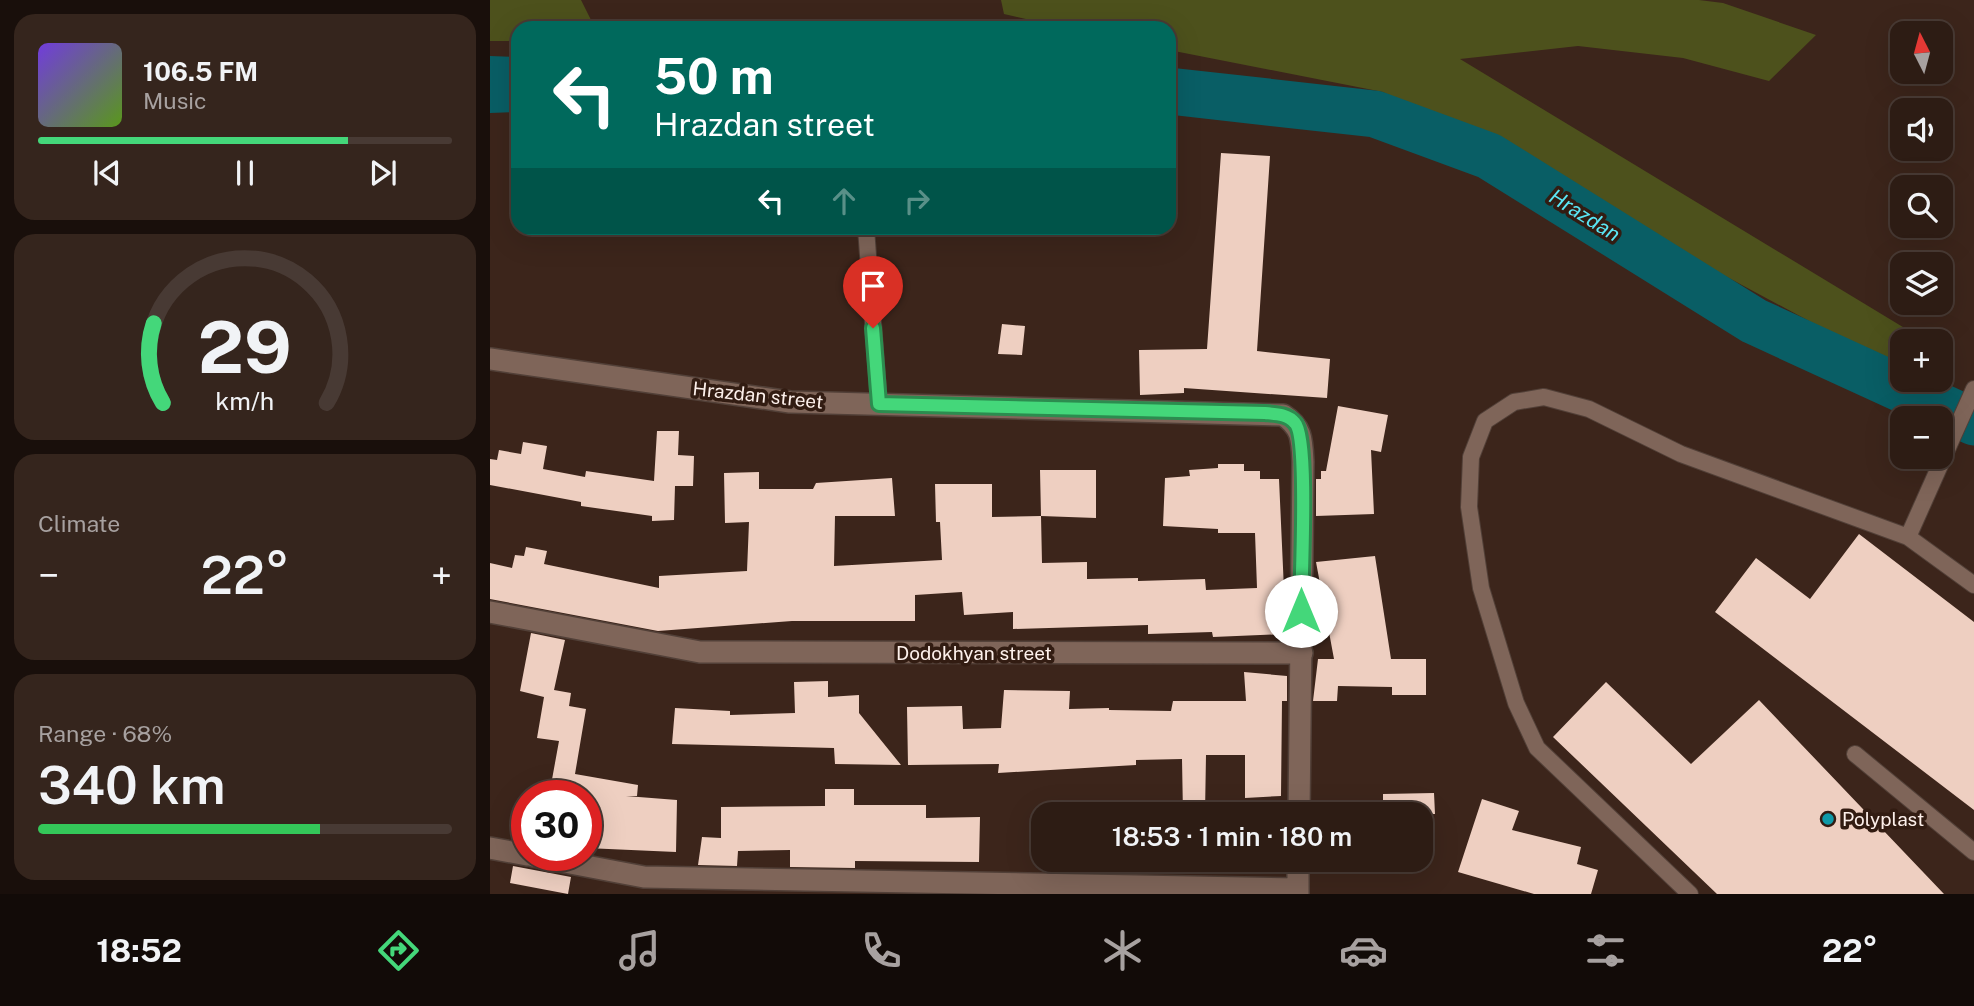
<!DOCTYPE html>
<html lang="en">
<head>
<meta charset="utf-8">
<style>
  body { margin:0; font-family:"Public Sans",sans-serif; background:#35251d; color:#f1f3f6; height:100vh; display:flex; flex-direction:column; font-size:26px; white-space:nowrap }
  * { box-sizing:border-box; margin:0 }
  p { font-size:23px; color:#a7a1a0 }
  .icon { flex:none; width:38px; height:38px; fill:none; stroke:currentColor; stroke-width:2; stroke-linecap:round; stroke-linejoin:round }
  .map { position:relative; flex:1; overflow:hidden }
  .sheet { display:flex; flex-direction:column; gap:14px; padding:14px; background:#190f0b; width:490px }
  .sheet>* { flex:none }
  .top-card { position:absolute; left:21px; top:21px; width:665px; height:214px; border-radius:21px; box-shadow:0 7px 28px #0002,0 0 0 2px #483a34; background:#00695c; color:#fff; overflow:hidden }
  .needle { width:46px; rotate:354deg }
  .fabs { position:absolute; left:1400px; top:21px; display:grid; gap:14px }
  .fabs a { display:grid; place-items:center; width:63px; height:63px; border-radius:14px; background:#2d1c14; box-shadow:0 7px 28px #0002,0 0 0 2px #483a34; font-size:35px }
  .speed { position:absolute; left:21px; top:780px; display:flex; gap:14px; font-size:35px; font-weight:700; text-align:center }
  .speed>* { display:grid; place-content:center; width:91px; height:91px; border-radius:50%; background:#2d1c14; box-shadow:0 7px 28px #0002,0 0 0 2px #483a34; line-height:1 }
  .speed .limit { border:10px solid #d22; background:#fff; color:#111 }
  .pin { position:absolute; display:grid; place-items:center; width:60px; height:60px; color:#fff; margin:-72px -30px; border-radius:50% 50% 50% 0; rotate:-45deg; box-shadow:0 0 7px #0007 }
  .pin .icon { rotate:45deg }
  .me { position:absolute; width:77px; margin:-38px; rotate:0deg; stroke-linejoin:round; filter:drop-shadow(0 0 5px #0008) }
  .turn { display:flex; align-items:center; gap:24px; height:147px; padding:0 28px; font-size:32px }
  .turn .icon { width:91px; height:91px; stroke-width:2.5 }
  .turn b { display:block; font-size:49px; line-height:60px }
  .lanes { display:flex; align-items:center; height:66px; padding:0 28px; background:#0003; justify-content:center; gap:35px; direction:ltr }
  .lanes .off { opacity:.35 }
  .big { font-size:52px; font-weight:600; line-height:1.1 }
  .sheet .tile { flex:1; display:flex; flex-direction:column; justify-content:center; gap:10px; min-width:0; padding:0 24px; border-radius:21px; background:#35251d }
  .sheet .dial { align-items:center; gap:0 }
  .dial svg { height:182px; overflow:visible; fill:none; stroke:#483a34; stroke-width:7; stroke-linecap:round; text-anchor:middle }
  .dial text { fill:#f1f3f6; stroke:none }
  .song { display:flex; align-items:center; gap:21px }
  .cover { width:84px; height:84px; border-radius:10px; background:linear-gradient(135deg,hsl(260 70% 55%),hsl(90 70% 35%)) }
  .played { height:7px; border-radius:4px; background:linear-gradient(90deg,#44d77a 75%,#483a34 75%) }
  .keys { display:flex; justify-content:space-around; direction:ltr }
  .heat { display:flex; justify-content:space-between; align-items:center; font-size:38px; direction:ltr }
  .charge { height:10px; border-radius:5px; background:linear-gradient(90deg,#34c759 68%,#483a34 0) }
  .trip { position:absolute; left:541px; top:802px; width:402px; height:70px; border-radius:21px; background:#2d1c14; box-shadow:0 7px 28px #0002,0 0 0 2px #483a34; font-weight:600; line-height:70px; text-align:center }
  .dock { display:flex; height:112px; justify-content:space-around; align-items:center; background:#120b08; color:#a7a1a0 }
  .dock .icon { width:49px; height:49px }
  .dock .on { color:#44d77a }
  .dock b { font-size:32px; color:#f1f3f6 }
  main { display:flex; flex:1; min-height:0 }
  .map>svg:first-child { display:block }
  .green { fill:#4d511c }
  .water { fill:#095e65 }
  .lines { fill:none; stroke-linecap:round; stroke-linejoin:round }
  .river { stroke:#095e65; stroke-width:47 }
  .building { fill:#eecfc1 }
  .lane-casing { stroke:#524038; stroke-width:18 }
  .street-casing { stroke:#524038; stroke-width:24 }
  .lane { stroke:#7f6559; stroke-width:16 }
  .street { stroke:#7f6559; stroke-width:21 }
  .route-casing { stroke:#2c8c4f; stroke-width:18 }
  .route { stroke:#44d77a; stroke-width:12 }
  .culture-dot { fill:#0f9aa8; stroke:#321c12; stroke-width:2.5 }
  .labels { text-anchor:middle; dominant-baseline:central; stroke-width:7; stroke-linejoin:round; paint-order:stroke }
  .street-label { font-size:19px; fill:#fdf0eb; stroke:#321c12 }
  .poi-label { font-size:19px; fill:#fdf0eb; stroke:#321c12; text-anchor:start }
  .water-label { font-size:21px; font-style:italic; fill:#5ae6f4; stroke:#321c12 }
</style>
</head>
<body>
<main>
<section class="sheet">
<div class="tile">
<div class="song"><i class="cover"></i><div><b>106.5 FM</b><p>Music</p></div></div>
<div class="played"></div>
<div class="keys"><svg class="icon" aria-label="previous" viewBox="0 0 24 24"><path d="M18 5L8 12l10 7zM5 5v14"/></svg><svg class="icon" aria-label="pause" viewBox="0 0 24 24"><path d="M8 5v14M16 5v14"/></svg><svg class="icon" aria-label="next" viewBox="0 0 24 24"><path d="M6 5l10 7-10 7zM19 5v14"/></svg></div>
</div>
<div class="tile dial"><svg viewBox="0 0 100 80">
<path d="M14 69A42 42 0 1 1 86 69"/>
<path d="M14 69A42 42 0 0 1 10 34" stroke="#44d77a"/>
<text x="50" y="56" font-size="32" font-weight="700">29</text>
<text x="50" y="72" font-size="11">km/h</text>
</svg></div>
<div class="tile"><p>Climate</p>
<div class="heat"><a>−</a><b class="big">22°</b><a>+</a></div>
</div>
<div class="tile"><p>Range · 68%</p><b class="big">340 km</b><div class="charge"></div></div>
</section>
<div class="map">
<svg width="1484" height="894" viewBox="0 0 1484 894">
  <rect width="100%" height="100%" fill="#3c251b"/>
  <path class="green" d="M0,0H91L105,28H28V41H0Z
    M511,0H1209L1233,3L1326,35L1279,81L1193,58L1088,46L970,59L1436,341H1412V371L893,92L679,50V28H575L514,14Z"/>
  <path class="water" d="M0,56L28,57V112L0,113Z"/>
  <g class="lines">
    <path class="river" d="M679,91L885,114L999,156L1264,321L1484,422"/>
  </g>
  <path class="building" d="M731,153L780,156L767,351L840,359L837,398L694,388V393L650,395L649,350L717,349Z
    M512,324L535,326L532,355L508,354Z
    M848,406L898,415L891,452L881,450L884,514L826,516V479H831V471H836Z
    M167,431H189L188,455L204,456L203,486H185L184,520L162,521V516L91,506V502L0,485V459L7,460L9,450L31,454L33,442L57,446L53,469L95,477L96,471L164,481Z
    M728,464H754V471H770V479H789L796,634L723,637L722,632L658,634V625L523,629V612L474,615L472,592L425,595V621H302L168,631L0,599V563L22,568L25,555L34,556L36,547L57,551L54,564L169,588V576L257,571L259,522L235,523L234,473L269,472V489H323L326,483L402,478L405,516H345L344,566L452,560L450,522H446L445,484H502V517L551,516L552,563L597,562V579L648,578V581L715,579L716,590L767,588L765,533H728V529L673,526L675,478L700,476L699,470L728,468Z
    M550,470H606V518L551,516Z
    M1369,534L1484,622V810L1225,612L1266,558L1320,599Z
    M885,556L901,659H936V695H902V687L848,686L847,701H823L828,659H844L826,562Z
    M41,633L75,640L64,690L81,693L79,706L96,709L85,774L148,785L147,796H136L187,800L186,852L96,848V796H59L69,741L47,738L54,697L30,691Z
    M754,672L797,676V701H792L791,796L755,798V755H716L715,814H693L692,759L646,760V765L508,773L509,764L418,765L417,707L472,706L473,729L511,728L514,690L580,691L579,709L619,708V710L681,711L683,701H756Z
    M338,681V697L369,695V713L411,765L345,764L344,748L182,744L185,708L240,711V715L305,713L304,682Z
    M1116,682L1201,764L1269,700L1454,894H1227L1063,737Z
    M335,789H364V805H436V818L490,817L489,862L365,861V868L300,867V850L248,851L247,866L208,865L212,837L231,838V807L335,806Z
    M944,793L945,814H893V794Z
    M992,799L1029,811L1022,830L1091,847L1087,864L1108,870L1101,894H1044L968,872Z
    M23,866L81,877L78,894L20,883Z"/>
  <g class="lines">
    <g class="lane-casing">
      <path id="lane" d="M376,228L389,404
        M1418,537L1484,389
        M1365,754L1484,852
        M1200,894L1047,748L1026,703L991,588L979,507L981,457L995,421L1024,402L1054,397L1099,409L1191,454L1418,537L1484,585"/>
    </g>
    <g class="street-casing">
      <path id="street" d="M0,359L300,402L793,415C812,427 812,440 813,462L809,814
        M0,612L210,652L812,653
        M0,848L37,855
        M43,856L154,877L807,889
        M808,894V859"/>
    </g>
    <use href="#lane" class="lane"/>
    <use href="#street" class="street"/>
  </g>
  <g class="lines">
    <g class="route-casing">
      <path id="route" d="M383,328L389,404L775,413C786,414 798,414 805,423C819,438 811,582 811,611"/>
    </g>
    <use href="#route" class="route"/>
  </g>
  <circle class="culture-dot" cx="1338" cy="819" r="7"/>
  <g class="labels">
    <g class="street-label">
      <text transform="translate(268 395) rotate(6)">Hrazdan street</text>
      <text x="484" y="653">Dodokhyan street</text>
    </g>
    <g class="poi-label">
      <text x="1352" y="819">Polyplast</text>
    </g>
    <g class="water-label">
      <text transform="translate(1095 215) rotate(32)">Hrazdan</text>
    </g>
  </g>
</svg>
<div class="fabs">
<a><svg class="needle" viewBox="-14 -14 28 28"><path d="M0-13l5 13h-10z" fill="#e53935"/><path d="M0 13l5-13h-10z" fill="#a7a1a0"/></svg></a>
<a><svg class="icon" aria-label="sound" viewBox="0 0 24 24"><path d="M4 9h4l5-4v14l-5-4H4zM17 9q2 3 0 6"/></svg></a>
<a><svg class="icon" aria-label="search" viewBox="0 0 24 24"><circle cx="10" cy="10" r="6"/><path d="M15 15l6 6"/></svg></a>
<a><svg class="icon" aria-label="layers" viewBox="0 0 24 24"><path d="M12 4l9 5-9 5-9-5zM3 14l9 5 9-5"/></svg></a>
<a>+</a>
<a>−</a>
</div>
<div class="speed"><div class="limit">30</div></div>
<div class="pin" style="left:383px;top:328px;background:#d93025"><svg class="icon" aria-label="arrive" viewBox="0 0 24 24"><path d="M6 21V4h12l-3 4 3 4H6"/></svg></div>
<svg class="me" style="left:811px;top:611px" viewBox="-20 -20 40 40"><circle r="19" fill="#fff"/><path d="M0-13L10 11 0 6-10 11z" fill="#44d77a"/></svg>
<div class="trip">18:53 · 1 min · 180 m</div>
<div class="top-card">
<div class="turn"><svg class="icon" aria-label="left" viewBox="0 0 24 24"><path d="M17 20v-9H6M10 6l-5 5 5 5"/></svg><div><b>50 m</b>Hrazdan street</div></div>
<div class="lanes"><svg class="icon" aria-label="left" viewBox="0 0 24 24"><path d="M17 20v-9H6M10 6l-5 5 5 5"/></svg><svg class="icon off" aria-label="ahead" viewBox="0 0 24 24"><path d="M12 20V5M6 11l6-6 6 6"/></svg><svg class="icon off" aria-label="right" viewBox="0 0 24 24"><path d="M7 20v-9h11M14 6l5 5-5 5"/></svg></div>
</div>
</div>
</main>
<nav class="dock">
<b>18:52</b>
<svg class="icon on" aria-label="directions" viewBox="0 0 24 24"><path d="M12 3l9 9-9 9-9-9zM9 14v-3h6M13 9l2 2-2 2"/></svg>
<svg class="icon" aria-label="music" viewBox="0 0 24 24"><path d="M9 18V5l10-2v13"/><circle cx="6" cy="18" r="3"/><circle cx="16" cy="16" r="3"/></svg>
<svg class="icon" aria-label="phone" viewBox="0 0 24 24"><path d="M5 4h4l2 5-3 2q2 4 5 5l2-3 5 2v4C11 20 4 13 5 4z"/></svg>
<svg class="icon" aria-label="climate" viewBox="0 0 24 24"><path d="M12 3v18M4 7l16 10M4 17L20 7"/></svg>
<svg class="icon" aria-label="car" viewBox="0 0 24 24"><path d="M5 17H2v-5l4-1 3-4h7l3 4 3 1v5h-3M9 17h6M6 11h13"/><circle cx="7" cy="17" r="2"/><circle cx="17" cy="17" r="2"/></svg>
<svg class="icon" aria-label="filters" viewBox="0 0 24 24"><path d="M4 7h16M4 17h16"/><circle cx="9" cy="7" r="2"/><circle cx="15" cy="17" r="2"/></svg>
<b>22°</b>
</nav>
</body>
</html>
